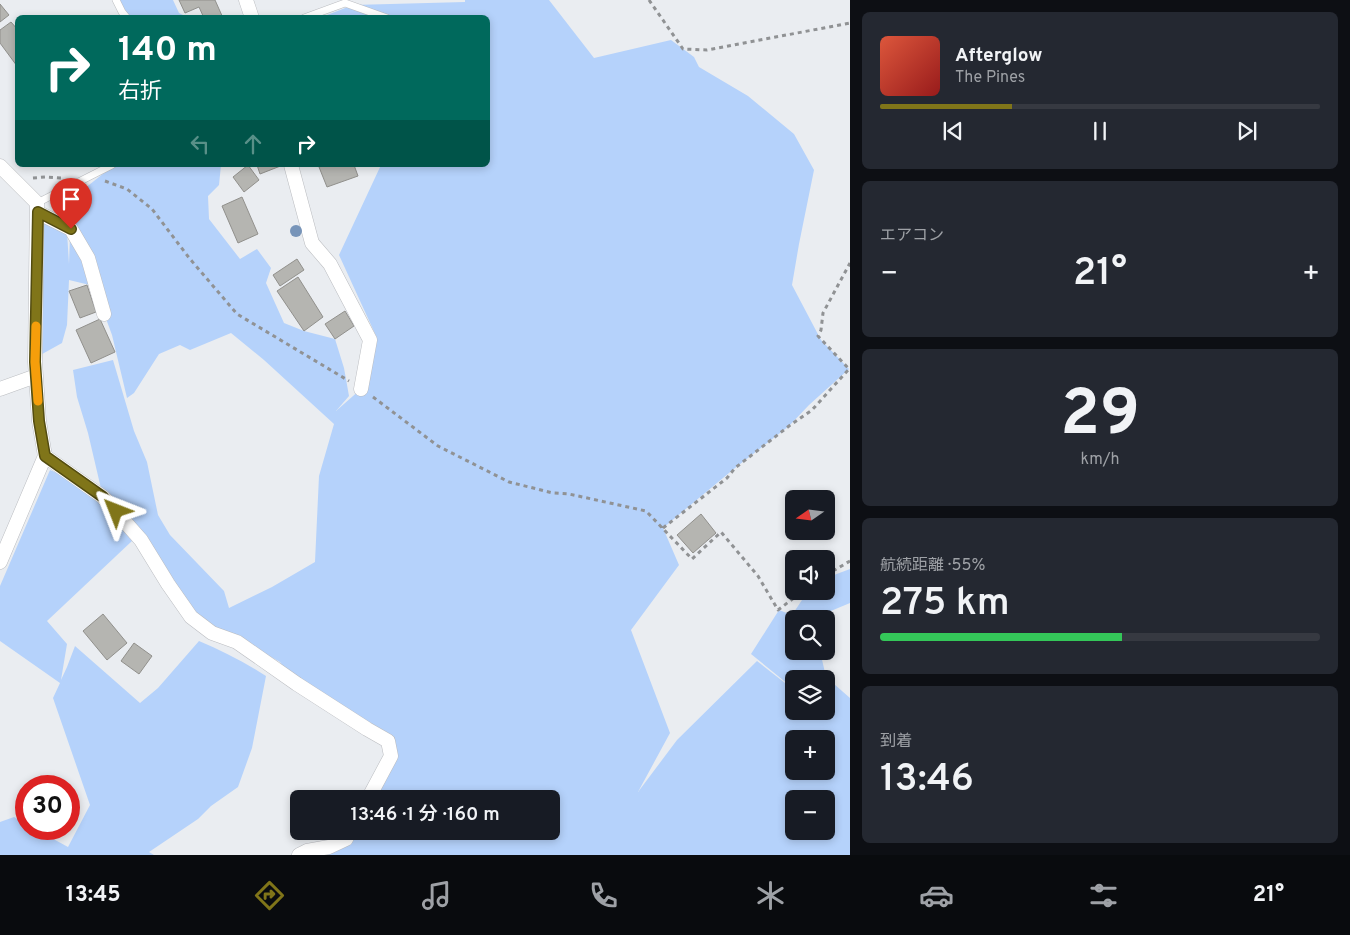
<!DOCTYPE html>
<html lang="ja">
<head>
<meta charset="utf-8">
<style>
  body { margin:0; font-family:Overpass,"Noto Sans JP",sans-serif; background:#242831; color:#f1f3f6; height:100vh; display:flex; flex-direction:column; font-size:19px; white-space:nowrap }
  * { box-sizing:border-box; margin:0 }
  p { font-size:16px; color:#9ea1a6 }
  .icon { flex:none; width:28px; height:28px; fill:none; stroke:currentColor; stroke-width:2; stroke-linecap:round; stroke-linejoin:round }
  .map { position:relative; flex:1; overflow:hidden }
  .drawer { display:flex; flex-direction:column; gap:12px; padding:12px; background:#0d0f14; width:500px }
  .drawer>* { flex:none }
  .top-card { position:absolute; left:15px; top:15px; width:475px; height:152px; border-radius:8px; box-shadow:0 2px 8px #0003; background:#00695c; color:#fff; overflow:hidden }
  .needle { width:32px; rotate:256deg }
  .fabs { position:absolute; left:785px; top:490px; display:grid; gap:10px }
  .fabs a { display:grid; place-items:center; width:50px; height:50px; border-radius:8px; background:#171b24; box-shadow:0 2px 8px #0003; font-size:25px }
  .speed { position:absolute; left:15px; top:775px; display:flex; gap:10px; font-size:25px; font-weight:700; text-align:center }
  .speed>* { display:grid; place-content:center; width:65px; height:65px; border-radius:50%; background:#171b24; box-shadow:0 2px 8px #0003; line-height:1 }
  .speed .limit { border:8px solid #d22; background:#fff; color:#111 }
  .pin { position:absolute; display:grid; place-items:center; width:42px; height:42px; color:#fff; margin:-51px -21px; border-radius:50% 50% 50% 0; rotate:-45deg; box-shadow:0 0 5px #0007 }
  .pin .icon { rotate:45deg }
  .me { position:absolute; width:55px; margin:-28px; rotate:315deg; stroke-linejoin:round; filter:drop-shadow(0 0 4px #0008) }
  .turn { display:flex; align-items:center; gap:18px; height:105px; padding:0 20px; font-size:22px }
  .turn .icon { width:65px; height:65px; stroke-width:2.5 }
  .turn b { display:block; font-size:35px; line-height:42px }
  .lanes { display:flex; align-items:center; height:48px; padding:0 20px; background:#0003; justify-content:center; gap:25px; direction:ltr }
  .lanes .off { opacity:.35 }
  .big { font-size:38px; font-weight:600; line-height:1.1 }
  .drawer .widget { flex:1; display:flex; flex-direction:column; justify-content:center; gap:8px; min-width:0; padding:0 18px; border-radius:8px; background:#242831 }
  .drawer .dial { align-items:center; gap:0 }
  .dial b { font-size:65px; line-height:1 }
  .song { display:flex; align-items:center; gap:15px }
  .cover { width:60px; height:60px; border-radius:8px; background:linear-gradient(135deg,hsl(10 70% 55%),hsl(0 70% 35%)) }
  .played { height:5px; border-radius:2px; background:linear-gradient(90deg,#807519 30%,#363941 30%) }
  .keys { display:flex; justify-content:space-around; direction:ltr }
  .heat { display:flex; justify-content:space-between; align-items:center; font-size:28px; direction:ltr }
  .charge { height:8px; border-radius:4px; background:linear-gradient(90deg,#34c759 55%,#363941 0) }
  .trip { position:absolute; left:290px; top:790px; width:270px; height:50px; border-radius:8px; background:#171b24; box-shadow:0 2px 8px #0003; font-weight:600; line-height:50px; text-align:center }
  .dock { display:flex; height:80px; justify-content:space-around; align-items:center; background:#090b0e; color:#9ea1a6 }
  .dock .icon { width:35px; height:35px }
  .dock .active { color:#807519 }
  .dock b { font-size:22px; color:#f1f3f6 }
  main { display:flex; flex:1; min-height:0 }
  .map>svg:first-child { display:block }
  .green { fill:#b5d2fb; fill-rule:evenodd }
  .building { fill:#b5b5b1; stroke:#91908c }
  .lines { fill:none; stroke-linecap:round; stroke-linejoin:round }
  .lane-casing { stroke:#bbbdc1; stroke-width:8 }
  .street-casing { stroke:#bbbdc1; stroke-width:15 }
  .path { stroke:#909294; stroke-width:3; stroke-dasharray:4 4; stroke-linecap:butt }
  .lane { stroke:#fff; stroke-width:7 }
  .street { stroke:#fff; stroke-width:14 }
  .tree { fill:#7794b9 }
  .route-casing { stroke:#534c10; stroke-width:12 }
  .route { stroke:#807519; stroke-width:9 }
  .slow { stroke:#f59e0b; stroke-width:9 }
</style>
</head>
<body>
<main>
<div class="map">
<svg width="850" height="855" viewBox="0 0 850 855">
  <rect width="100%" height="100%" fill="#eaedf1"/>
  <path class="green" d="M118,0H173L179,13L187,17H128Z
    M465,0H549L594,58L671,40L694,57L699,67L748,96L794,134L814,170L799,244L792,285L821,340L849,369L809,405L789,426L735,468L663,528L679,565L631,630L670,733L638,792L677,740L757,661L794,690V711H826V679H794V689L751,654L779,610L802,619H794V651H820L826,677L850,698V855H297L350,831H551V799H368L391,756L388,741L293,681L280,662L228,633L200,624L103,497L88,433L77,397L73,370L113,360L134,431L147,462L158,515L170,535L224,591L229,608L272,587L315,562L319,476L334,424L264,360L231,333L190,350L180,345L159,354L134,393L127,398L112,335L94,286L69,280L67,325L62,343L35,358L44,224L49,219L67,232L69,264L70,235L62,214L54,205L73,196L74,197L114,165H221L219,185L208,196L209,219L240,259L257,249L271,268L266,283L284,323L304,331L335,339L344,368L349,396L336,411L361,389L377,338L339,255L381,165H488V18L322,17L353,5L465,2ZM794,739H826V771H794ZM794,799H826V831H794Z
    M50,470L85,484L132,541L47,621L67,644L61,680L67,667L75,646L140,703L158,688L199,641C223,651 244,662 266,676L252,748L238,787L211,806L198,819L149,852L154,855H0V822L14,817L26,824V829H35L68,847L90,805L53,698L60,683L0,641V586Z
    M850,569V603L826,613L824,619H805L794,612L808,591H826V578Z"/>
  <path class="building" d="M179,0H215L223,18H204L199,7L185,13Z
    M0,4L9,15L0,22Z
    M11,22L18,30L17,66L0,43V30Z
    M248,165L259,180L244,192L233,177Z
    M257,165H283L260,174Z
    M326,165H354L358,176L327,187L319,167Z
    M242,197L258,234L238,243L222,206Z
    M297,259L304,270L280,286L273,275Z
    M298,277L323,317L304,331L277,291Z
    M87,285L96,312L80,318L69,291Z
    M345,311L354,326L335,339L325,324Z
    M100,319L115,352L91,363L76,330Z
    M701,514L716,533L693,553L677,535Z
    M103,614L127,643L107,660L83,631Z
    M134,643L152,656L139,674L121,661Z"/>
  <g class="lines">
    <g class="lane-casing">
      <path id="lane" d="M116,0L122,12L127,18
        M304,18L345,3L387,18
        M37,203L112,165"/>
    </g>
    <g class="street-casing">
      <path id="street" d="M246,0L252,18
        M291,165L312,243L330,264L370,340L361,389
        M0,166L37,203L35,362L39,421L45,456L0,562
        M37,212L71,229L88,258L104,314
        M0,389L36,376
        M45,456L103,497L141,540L168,584L191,617L212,633L237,642L297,684L367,729L388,741L391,756L368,799
        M299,855L307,851L329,847L346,839L350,831"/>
    </g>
    <path class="path" d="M649,0L683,49L707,50L850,23
      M33,178L45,177L62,178
      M105,181L127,189L152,209L190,259L237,314L349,381
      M373,397L438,446L509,482L553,493L569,494L646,511L692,559L721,532L758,576L778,610L803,591
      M663,528L727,478L735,468L789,426L812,410L849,369L818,336L821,330L823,313L850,263
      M826,575L850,561"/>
    <use href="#lane" class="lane"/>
    <use href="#street" class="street"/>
  </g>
  <circle class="tree" cx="296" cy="231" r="6"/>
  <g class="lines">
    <g class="route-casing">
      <path id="route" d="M71,229L38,212L35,362L39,421L45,456L103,497L116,511"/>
    </g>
    <use href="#route" class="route"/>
    <path class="slow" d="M36,326L35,362L38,401"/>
  </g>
</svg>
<div class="fabs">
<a><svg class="needle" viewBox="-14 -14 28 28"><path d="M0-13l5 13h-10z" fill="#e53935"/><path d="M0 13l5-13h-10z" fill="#9ea1a6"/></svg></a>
<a><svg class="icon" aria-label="sound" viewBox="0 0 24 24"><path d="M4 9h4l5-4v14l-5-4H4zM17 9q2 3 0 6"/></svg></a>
<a><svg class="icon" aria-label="search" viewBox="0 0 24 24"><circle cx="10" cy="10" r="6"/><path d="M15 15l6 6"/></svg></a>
<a><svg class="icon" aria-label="layers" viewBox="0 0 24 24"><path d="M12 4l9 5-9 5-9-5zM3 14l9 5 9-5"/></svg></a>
<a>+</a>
<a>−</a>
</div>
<div class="speed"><div class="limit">30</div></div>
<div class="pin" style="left:71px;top:229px;background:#d93025"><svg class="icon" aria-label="arrive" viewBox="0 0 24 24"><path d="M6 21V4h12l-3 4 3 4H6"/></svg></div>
<svg class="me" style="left:116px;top:511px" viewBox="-20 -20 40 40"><path d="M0-17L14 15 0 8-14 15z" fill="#807519" stroke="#fff" stroke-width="4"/></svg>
<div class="trip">13:46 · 1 分 · 160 m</div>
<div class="top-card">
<div class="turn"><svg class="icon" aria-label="right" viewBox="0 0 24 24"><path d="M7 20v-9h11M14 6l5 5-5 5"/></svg><div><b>140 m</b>右折</div></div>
<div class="lanes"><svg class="icon off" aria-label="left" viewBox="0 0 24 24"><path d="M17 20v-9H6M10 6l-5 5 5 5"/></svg><svg class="icon off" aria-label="ahead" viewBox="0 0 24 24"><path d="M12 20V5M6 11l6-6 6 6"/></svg><svg class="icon" aria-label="right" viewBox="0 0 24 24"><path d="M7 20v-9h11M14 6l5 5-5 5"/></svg></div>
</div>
</div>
<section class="drawer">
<div class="widget">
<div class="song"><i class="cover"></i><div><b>Afterglow</b><p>The Pines</p></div></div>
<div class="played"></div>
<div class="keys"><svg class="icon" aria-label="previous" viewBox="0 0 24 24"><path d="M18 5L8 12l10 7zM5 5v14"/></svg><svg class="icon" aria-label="pause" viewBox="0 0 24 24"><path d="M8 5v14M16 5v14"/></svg><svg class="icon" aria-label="next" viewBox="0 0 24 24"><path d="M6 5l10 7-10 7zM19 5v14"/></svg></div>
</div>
<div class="widget"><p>エアコン</p>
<div class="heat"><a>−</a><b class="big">21°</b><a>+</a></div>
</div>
<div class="widget dial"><b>29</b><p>km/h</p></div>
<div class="widget"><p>航続距離 · 55%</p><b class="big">275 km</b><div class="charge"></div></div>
<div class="widget"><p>到着</p><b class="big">13:46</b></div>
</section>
</main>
<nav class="dock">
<b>13:45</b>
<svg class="icon active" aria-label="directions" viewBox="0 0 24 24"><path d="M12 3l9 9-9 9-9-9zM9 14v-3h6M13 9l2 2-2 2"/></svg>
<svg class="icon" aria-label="music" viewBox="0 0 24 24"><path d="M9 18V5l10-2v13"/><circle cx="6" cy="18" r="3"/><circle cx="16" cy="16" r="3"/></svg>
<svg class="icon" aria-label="phone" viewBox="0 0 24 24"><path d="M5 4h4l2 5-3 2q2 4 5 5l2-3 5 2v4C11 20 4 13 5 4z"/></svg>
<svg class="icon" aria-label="climate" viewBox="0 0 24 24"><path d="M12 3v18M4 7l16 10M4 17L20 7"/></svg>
<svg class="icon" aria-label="car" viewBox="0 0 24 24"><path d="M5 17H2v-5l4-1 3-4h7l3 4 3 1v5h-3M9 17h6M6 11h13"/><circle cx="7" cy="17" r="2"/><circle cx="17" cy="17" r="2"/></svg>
<svg class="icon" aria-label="filters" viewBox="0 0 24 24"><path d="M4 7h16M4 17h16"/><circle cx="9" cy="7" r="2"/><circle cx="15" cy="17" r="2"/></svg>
<b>21°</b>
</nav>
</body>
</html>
